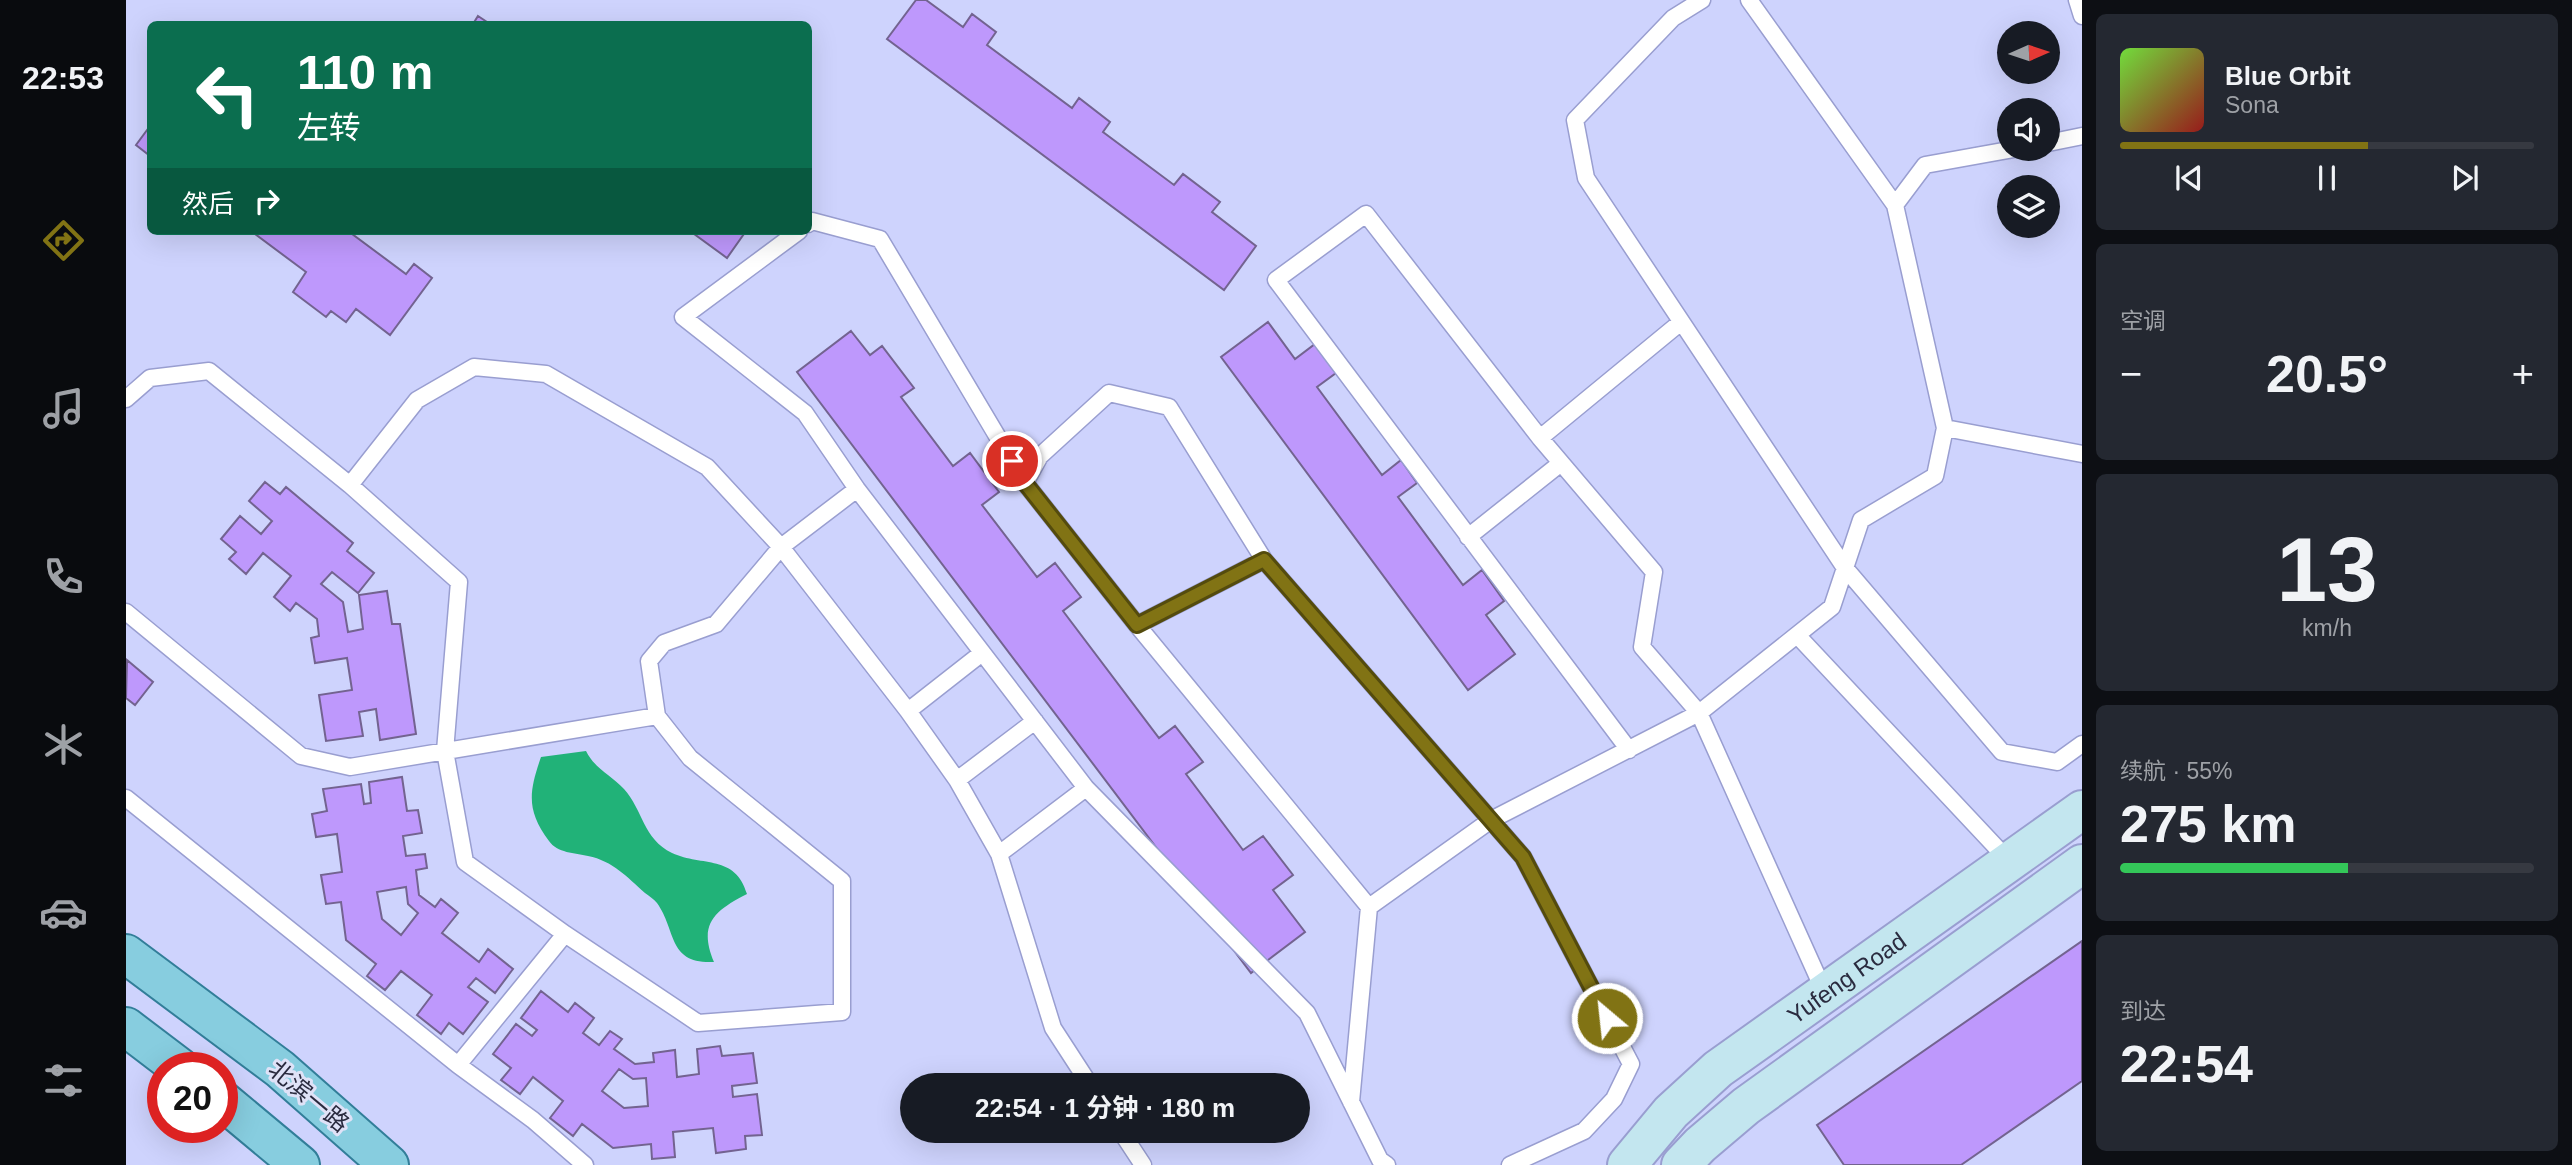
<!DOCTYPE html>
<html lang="zh">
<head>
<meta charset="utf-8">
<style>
  body { margin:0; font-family:Arial,"Noto Sans SC",sans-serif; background:#242831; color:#f1f3f6; height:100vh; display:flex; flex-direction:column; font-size:26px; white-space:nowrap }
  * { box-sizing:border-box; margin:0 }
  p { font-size:23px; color:#9ea1a6 }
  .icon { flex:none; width:38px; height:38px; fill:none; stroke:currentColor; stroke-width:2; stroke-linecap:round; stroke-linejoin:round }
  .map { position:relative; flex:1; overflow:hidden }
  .side { display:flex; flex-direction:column; gap:14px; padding:14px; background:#0d0f14; width:490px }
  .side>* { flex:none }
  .top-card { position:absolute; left:21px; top:21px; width:665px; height:214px; border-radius:10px; box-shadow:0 7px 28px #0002; background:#0b6e4f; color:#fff; overflow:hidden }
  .needle { width:46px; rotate:87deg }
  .tools { position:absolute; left:1871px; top:21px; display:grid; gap:14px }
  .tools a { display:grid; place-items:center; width:63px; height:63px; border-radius:50%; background:#171b24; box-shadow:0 7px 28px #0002; font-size:35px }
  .speed { position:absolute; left:21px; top:1052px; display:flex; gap:14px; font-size:35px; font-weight:700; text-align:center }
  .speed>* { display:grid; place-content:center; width:91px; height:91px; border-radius:50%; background:#171b24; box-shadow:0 7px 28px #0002; line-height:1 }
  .speed .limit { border:10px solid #d22; background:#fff; color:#111 }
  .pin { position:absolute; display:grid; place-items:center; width:60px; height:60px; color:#fff; margin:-30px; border:4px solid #fff; border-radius:50%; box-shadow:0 2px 7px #0007 }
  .me { position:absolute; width:77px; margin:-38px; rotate:332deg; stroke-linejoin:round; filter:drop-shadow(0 0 5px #0008) }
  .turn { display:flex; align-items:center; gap:24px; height:147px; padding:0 35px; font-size:32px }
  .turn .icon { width:91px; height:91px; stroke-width:2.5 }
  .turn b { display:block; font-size:49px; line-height:60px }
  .then { display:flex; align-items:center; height:66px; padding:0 35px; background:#0003; gap:14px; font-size:26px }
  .big { font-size:52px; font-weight:700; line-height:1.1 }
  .side .card { flex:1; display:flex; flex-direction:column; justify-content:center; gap:10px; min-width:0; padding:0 24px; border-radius:10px; background:#242831 }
  .side .dial { align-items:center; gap:0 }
  .dial b { font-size:91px; line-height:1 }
  .song { display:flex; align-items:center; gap:21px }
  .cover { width:84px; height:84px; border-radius:10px; background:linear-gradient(135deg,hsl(100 70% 55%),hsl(0 70% 35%)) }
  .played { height:7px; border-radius:4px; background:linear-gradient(90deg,#817314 60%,#363941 60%) }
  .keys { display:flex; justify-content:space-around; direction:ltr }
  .heat { display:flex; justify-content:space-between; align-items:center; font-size:38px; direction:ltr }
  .charge { height:10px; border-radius:5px; background:linear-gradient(90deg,#34c759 55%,#363941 0) }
  .trip { position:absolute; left:774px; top:1073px; width:410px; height:70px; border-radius:35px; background:#171b24; box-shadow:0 7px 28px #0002; font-weight:700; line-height:70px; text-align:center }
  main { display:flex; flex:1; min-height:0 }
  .tab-bar { display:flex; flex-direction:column; width:126px; justify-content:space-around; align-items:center; background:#090b0e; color:#9ea1a6 }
  .tab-bar .icon { width:49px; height:49px }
  .tab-bar .selected { color:#817314 }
  .tab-bar b { font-size:32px; color:#f1f3f6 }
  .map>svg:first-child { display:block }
  .water { fill:#21b278 }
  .building { fill:#be98fc; stroke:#736390; stroke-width:2; fill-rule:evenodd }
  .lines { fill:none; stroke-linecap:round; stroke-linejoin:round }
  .lane-casing { stroke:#999ed0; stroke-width:19 }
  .secondary-casing { stroke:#999ed0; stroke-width:42 }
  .primary-casing { stroke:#327e99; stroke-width:42 }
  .lane { stroke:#fff; stroke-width:16 }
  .secondary { stroke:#c3e6ef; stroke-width:38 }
  .primary { stroke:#87cddf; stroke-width:38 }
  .route-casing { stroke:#544b0d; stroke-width:18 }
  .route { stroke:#817314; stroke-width:12 }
  .labels { text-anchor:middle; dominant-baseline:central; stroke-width:6; stroke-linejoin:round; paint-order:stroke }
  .street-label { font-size:24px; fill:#2a2b3f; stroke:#dfe2f7 }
</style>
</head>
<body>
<main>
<nav class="tab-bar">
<b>22:53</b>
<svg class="icon selected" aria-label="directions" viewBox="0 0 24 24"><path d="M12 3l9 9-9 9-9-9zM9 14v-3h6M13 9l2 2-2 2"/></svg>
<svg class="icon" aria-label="music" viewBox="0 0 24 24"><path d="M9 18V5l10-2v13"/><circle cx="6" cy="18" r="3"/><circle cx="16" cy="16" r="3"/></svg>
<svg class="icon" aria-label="phone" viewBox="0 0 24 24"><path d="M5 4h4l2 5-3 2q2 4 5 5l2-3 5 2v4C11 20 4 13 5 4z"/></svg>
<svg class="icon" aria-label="climate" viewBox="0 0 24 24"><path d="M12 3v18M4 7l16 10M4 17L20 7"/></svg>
<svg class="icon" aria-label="car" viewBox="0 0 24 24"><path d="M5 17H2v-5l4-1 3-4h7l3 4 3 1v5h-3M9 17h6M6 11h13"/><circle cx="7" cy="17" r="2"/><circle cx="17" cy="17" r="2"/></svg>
<svg class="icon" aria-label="filters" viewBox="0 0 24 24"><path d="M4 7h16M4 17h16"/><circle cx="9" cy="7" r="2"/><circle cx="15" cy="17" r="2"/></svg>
</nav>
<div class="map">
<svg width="1956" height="1165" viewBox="0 0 1956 1165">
  <rect width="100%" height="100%" fill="#ced3fd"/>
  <path class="water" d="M460,751C469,769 485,775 498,789C517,810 517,839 546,853C577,867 609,854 621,894C588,911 572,924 588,962C541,964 551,931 531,903C528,899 523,896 519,893C501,877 487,861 462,856C449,853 431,853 423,841C400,810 403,792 415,757Z"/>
  <path class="building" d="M790,0H800L837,27L846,14L870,32L861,45L946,108L953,98L984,122L977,132L1048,185L1057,174L1094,202L1086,212L1130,246L1098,290L761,39Z
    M352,16L364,24H347Z
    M24,126V156L10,145Z
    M125,231H222L280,274L288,264L306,278L264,335L230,309L220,322L205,311L200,317L167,292L180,272Z
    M564,231H620L601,258Z
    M1142,322L1169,359L1189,344L1210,373L1191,387L1256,475L1275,460L1291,483L1272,497L1337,585L1356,570L1378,601L1360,615L1389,654L1342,690L1095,357Z
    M725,331L744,355L756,346L788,388L775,397L827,466L844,453L873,492L856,505L911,577L929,563L955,597L937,611L1033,738L1049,726L1077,762L1060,774L1117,850L1137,836L1167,875L1147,890L1179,932L1125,973L671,372Z
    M139,482L154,494L160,487L227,543L221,551L248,573L232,593L206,572L195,584L217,602L222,632L237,629L233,595L261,591L266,624H274L290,734L254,740L250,709L233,712L237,736L200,741L193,695L226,690L221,658L189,663L185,638L193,636L191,619L170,603L164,611L148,597L165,576L137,553L120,574L103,559L110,552L95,539L114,516L135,534L146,521L123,501Z
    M1,660L27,682L9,705L0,698Z
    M276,777L281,811L292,810L296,833L277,836L280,856L299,854L301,868L290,870L293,895L309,907L315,899L332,913L316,933L353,962L362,949L387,969L369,993L350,978L342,987L362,1002L337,1034L323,1023L315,1034L291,1015L306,995L275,971L259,990L241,976L250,964L220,940L215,902L200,904L195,875L216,872L211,834L190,837L186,814L201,811L197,789L235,784L238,804L245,803L243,782ZM280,887L282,904L292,913L275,935L256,919L251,892Z
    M1956,941V1081L1835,1165H1718L1691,1125Z
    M415,991L442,1012L449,1003L468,1018L457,1033L473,1045L484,1031L496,1039L488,1049L509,1064L528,1062L527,1053L549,1050L551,1077L573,1074L571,1049L594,1046L596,1056L627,1053L631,1083L606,1086L607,1097L631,1094L636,1135L619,1136L620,1149L590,1153L587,1128L547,1132L549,1157L526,1159L525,1144L487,1148L456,1124L447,1136L424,1118L437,1101L407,1077L394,1094L375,1080L385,1068L367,1054L390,1024L406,1036L411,1030L395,1018ZM493,1069L507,1079L520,1078L522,1106L498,1108L476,1091Z"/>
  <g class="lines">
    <g class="lane-casing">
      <path id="lane" d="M1576,0L1547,18L1449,120L1460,178L1719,568L1876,752L1931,762L1956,744
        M1623,0L1769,205
        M1951,0L1956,16
        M1922,143L1956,136
        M682,224L686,221L754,239L899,483L1011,625L1243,907L1225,1102
        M673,231L557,317L679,413L731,489L960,788L1181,1013L1254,1160L1261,1165
        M0,399L24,378L83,371L224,485L333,582L319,751L339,862L439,934L572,1023L716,1012V881L564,758L531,716L224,767L175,756L0,612
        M1819,428L1956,454
        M1414,438L1555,322
        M899,483L914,456L983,393L1043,407L1138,560L1397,857L1505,1064L1488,1099L1458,1131L1384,1165
        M224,485L291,400L348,367L420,374L581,467L655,547L782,711L831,780L873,854L927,1028L964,1085
        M1342,537L1435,463
        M1011,625L1138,560
        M1671,635L1884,862
        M782,711L856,653
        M531,716L523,661L538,643L590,624L655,547L731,489
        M1503,750L1150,280L1240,214L1414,438L1528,572L1516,647L1573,713L1698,991
        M831,780L909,721
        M0,798L332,1065L407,1120L459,1165
        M873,854L960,788
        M1243,907L1365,820L1573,713L1706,607L1735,520L1809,476L1819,428L1769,205L1799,165L1888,149
        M332,1065L439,934
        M994,1130L1017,1165"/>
    </g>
    <g class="secondary-casing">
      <g id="secondary">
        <path id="s1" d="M1501,1165L1545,1112L1592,1069L1956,810"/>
        <path d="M1555,1165L1574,1145L1620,1106L1956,864"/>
      </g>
    </g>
    <g class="primary-casing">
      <path id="primary" d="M0,954L154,1069L263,1165
        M0,1027L54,1068
        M96,1100L174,1165"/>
    </g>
    <use href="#lane" class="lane"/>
    <use href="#secondary" class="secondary"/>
    <use href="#primary" class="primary"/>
  </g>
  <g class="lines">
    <g class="route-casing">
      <path id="route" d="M886,461L899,483L1011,625L1138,560L1397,857L1481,1018"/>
    </g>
    <use href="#route" class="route"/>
  </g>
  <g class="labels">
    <g class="street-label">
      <text stroke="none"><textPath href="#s1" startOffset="290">Yufeng Road</textPath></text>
      <text transform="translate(183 1096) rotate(40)">北滨一路</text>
    </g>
  </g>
</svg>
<div class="tools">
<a><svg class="needle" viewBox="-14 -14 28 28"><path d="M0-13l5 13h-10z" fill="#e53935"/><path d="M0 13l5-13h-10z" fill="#9ea1a6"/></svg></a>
<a><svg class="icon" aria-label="sound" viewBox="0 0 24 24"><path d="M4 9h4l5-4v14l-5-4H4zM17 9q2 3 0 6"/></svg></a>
<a><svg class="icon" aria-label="layers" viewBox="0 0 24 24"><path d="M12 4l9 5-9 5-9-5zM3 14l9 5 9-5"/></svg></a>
</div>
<div class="speed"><div class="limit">20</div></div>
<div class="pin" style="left:886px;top:461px;background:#d93025"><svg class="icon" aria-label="arrive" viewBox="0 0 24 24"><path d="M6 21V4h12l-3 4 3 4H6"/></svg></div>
<svg class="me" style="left:1481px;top:1018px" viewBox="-20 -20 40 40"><circle r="17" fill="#817314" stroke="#fff" stroke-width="3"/><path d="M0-11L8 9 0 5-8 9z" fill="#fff"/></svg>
<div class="trip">22:54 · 1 分钟 · 180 m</div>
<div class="top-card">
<div class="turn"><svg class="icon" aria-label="left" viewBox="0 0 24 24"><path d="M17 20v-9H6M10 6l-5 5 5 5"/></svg><div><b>110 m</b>左转</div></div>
<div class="then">然后<svg class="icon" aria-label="right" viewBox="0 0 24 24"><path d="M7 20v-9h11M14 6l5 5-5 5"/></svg></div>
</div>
</div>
<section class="side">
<div class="card">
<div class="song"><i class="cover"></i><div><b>Blue Orbit</b><p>Sona</p></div></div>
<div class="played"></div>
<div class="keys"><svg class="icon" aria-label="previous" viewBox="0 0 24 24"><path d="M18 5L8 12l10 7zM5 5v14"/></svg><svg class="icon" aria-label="pause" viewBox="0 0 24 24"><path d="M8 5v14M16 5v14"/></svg><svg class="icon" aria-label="next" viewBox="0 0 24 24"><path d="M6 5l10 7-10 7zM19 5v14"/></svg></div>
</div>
<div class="card"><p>空调</p>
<div class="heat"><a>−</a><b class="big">20.5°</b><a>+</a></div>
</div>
<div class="card dial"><b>13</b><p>km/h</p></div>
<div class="card"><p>续航 · 55%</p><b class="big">275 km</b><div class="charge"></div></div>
<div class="card"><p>到达</p><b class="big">22:54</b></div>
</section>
</main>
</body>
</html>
